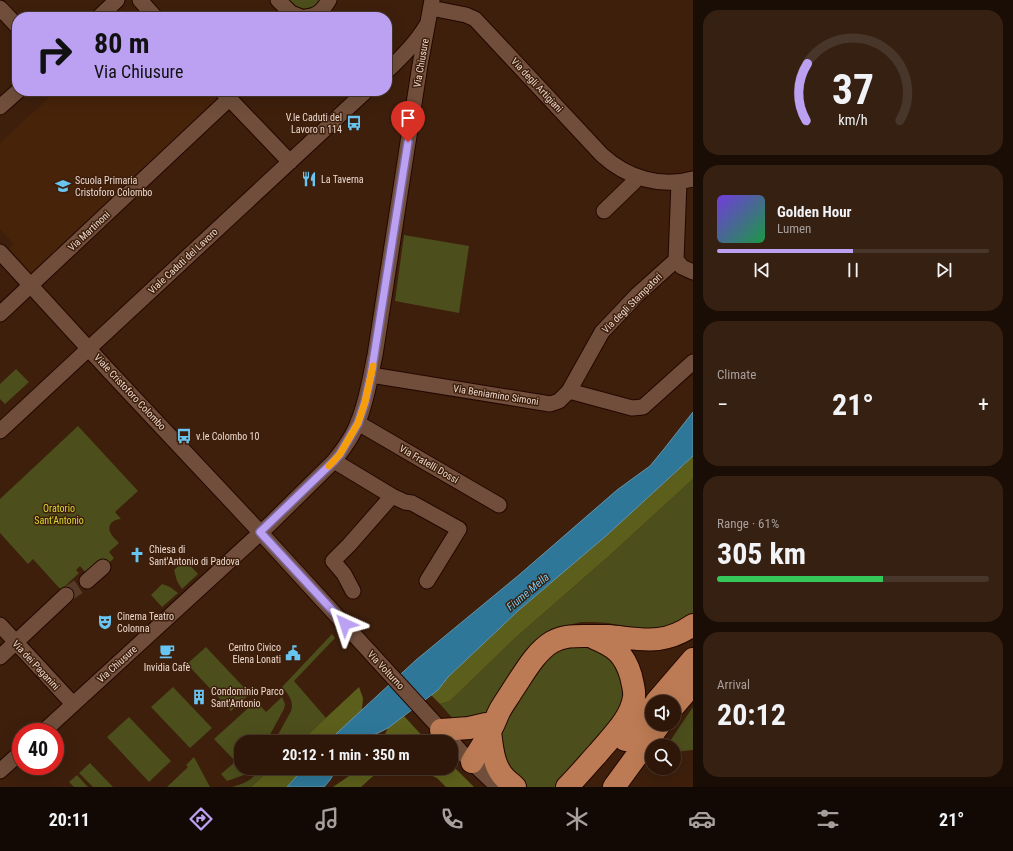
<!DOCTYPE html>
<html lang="en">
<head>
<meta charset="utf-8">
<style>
  body { margin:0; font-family:"Roboto Condensed",sans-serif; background:#362012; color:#f1f3f6; height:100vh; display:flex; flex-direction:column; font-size:15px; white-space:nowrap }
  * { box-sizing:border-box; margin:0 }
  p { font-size:13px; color:#a79f9c }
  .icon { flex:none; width:22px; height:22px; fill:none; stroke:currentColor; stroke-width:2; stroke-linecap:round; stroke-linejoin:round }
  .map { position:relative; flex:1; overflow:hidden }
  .details { display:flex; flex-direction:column; gap:10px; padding:10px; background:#190d05; width:320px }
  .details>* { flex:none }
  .guide { position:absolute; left:12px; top:12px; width:380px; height:84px; border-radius:16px; box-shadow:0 4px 16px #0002,0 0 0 1px #49362a; background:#bca0f2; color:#111; overflow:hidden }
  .buttons { position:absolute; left:645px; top:695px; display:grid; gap:8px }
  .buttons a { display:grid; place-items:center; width:36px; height:36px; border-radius:50%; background:#2e1709; box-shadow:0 4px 16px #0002,0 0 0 1px #49362a; font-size:20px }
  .speed { position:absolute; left:12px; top:723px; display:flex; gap:8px; font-size:20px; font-weight:700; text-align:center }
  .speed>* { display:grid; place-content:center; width:52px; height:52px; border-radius:50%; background:#2e1709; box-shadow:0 4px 16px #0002,0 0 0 1px #49362a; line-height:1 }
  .speed .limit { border:6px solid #d22; background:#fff; color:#111 }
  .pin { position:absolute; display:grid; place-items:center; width:34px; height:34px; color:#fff; margin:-41px -17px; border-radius:50% 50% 50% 0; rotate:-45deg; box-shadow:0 0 4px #0007 }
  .pin .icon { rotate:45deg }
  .me { position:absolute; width:44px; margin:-22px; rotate:318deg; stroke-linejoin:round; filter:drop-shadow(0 0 3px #0008) }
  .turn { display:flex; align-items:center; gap:14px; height:84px; padding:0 16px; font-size:18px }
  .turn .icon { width:52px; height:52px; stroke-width:2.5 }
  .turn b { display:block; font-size:28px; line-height:34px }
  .big { font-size:30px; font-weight:700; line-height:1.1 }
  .details .tile { flex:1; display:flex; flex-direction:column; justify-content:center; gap:6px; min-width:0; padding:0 14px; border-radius:16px; background:#362012 }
  .details .dial { align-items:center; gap:0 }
  .dial svg { height:104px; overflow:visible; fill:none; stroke:#49362a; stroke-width:7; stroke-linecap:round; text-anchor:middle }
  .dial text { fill:#f1f3f6; stroke:none }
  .song { display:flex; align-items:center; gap:12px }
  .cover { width:48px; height:48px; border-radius:6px; background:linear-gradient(135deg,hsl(260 70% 55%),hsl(140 70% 35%)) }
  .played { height:4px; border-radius:2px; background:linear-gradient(90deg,#bca0f2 50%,#49362a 50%) }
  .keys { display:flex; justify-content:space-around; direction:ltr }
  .heat { display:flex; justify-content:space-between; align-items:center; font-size:22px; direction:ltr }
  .charge { height:6px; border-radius:3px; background:linear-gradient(90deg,#34c759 61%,#49362a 0) }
  .trip { position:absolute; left:234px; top:735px; width:224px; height:40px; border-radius:16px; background:#2e1709; box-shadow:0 4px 16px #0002,0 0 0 1px #49362a; font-weight:700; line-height:40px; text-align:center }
  .dock { display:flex; height:64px; justify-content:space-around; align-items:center; background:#120904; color:#a79f9c }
  .dock .icon { width:28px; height:28px }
  .dock .active { color:#bca0f2 }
  .dock b { font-size:18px; color:#f1f3f6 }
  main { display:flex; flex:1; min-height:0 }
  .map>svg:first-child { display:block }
  .built { fill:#47230a }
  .green { fill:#4c4e1c }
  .forest { fill:#5c5e1b }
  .water { fill:#2e7798; stroke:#6794a8 }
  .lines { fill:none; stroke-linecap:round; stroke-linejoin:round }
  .minor-tunnel { stroke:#573b29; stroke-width:15; stroke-dasharray:15 8; stroke-linecap:butt }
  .minor-casing { stroke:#230700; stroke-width:17 }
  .highway-casing { stroke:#230700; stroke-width:24 }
  .minor { stroke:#704e3b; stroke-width:15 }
  .highway { stroke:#bc7b54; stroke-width:22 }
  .route-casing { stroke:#7a689d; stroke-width:10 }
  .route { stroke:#bca0f2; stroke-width:7 }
  .slow { stroke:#f59e0b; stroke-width:7 }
  .labels { text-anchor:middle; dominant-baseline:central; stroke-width:3; stroke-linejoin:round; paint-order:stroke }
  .street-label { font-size:10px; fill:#edd8cd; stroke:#3d1f0c }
  .poi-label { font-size:10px; fill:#edd8cd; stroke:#3d1f0c; text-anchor:start }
  .park-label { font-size:10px; fill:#d6da30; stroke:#3d1f0c }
  .water-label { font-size:11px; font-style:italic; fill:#71cbf6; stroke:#3d1f0c }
</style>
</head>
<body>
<main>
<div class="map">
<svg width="693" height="787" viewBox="0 0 693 787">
  <rect width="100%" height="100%" fill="#3d1f0c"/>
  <path class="built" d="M56,91H214L220,98L32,274L9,249L14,244L0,229V143Z"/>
  <path class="green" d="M284,0H324V1L304,13Z
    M404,235L469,246L459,313L395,301Z
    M16,369L29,382L5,404L0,399V384Z
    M78,426L138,491L115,512L121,519C114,519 107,524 110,532C112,536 116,540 119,543L109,552L114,558L108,564L103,559L87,574L80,566L76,570L79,573L61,590L33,559L28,564L0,533V499Z
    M693,479V613L676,624L658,629H640L608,623L593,622H581L561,627L551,632L484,718L455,721L440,704L450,701L514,639L609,556Z
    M185,560L198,574L182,589L177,581L174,570Z
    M162,584L170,587L178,593L162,607L151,595Z
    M332,634L335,638L294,681L326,718L300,742H274L291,711C294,701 289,695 282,687Z
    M583,644L608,655L620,671L623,689L622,700L618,711L611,721L557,787H527L517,779L503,762L499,728L544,660L558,649Z
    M206,647L250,694L231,711L187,664Z
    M173,687L212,728L190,748L151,707Z
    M282,697L285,704L284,709L266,742H241V756L235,761L214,739L256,701L266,712Z
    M693,707V750L674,752V746H667L680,726Z
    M129,717L171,761L149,782L107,737Z
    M194,757L210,787H167L188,767L186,765Z
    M235,762L238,765L241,762V768H251L244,775L227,781L221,774Z
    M90,763L113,787H93L79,773Z
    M260,768H272L251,787H232C245,783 252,781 260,768Z
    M77,775L88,787H74L69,782Z"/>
  <path class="forest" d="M693,456V479L609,556L514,639L450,701L440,704L431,695L438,690L448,677L519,610L607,535Z
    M359,687L363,698L362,710L338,732L328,742H300Z
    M404,716L426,740L422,742H381L388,728Z
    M451,764L474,787H446L437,778L428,774H423L418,772H411L409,768H451Z
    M272,768H304L287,787H251Z
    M356,768H382L361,787H333L349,776Z"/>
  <path class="water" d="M693,412V456L607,535L519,610L448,677L438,690L388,728L378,733L365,738L360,742H328L338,732L416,660L519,575L617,490L650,466L664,449Z
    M304,768H337L330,780L324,787H287Z"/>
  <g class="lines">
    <path class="minor-tunnel" d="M66,595L87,581"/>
    <g class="minor-casing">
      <path id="minor" d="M140,0L155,17
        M278,0L291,13L301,17
        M0,8L17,26
        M431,8L466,15L475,19L602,155C627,178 661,188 693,179
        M99,17L117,0
        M306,17C319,15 323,10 329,0
        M387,71C401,58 416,43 426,26
        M223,92L290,162
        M0,107L18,91
        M679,182L676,260L682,267L693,272
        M604,211L635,181L636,177
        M0,252L109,371L260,532L464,755L498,787
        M0,314L230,98
        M371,375L550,404L559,401L569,391L602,332L638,294L676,260
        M569,391L632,408L643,407L693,362
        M358,423L499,505
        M0,431L366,91
        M334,461L392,496L405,502L412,503L459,529L427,581
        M87,581L103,567
        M353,591L344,574L333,561L349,545L392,496
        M0,625L73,704
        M0,657L66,595
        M43,732L270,524L334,461C342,451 354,434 358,422C367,401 370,378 375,355L420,65L432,0
        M0,771L21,752"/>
    </g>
    <g class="highway-casing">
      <path id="highway" d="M656,702L693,659
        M674,706L693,684
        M441,730L469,728L486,724
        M490,731C492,747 493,767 506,779C509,782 512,784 515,787
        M625,740L652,707
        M472,762C478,752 485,742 490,731C494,725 496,718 499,712C503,704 508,698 512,691C523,675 535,652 552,642C564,635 577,636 590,636C596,636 602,636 608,636C642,639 663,646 693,625
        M567,787C578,776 588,764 598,753C612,736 631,719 634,697C635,690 632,682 631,676C624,653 615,647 594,638
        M614,787L660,724"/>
    </g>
    <use href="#minor" class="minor"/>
    <use href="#highway" class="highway"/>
  </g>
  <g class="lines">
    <g class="route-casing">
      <path id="route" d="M345,624L260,532L334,461L340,454L358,423L365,402L371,375L408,142"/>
    </g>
    <use href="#route" class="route"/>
    <path class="slow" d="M329,466L340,454L358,423L365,402L373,366"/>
  </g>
  <defs>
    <g id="bus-bare" transform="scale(1.2)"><path d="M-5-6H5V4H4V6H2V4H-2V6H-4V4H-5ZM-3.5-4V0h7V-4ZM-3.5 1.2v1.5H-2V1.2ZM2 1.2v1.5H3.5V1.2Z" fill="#68c4f0" stroke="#3d1f0c" stroke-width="2.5" paint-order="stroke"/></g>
    <g id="restaurant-bare" transform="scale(1.2)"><path d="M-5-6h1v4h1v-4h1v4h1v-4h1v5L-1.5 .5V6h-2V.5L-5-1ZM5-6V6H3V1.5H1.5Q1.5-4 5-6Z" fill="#68c4f0" stroke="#3d1f0c" stroke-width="2.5" paint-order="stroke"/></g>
    <g id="school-bare" transform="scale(1.2)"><path d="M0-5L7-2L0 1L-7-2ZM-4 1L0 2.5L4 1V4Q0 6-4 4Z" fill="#68c4f0" stroke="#3d1f0c" stroke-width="2.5" paint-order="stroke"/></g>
    <g id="church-bare" transform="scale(1.2)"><path d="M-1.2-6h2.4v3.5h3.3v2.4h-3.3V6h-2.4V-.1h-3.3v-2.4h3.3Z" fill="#68c4f0" stroke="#3d1f0c" stroke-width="2.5" paint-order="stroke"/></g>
    <g id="theatre-bare" transform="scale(1.2)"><path d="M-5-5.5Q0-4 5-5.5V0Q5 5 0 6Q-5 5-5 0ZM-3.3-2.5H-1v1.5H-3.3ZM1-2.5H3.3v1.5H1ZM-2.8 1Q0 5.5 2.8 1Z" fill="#68c4f0" stroke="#3d1f0c" stroke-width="2.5" paint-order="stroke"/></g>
    <g id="cafe-bare" transform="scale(1.2)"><path d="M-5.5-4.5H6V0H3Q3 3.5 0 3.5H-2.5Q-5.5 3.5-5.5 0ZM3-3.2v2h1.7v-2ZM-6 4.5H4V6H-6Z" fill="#68c4f0" stroke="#3d1f0c" stroke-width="2.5" paint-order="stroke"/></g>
    <g id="civic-bare" transform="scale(1.2)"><path d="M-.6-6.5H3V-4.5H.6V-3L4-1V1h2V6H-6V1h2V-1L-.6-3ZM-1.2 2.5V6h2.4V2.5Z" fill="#68c4f0" stroke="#3d1f0c" stroke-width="2.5" paint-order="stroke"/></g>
    <g id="building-bare" transform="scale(1.2)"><path d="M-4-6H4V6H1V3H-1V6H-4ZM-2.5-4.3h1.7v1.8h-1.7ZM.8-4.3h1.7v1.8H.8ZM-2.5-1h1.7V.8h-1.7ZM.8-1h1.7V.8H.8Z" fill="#68c4f0" stroke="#3d1f0c" stroke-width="2.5" paint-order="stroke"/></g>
  </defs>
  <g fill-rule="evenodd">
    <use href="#bus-bare" x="354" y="123"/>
    <use href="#restaurant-bare" x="309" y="179"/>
    <use href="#school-bare" x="63" y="186"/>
    <use href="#bus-bare" x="184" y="436"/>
    <use href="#church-bare" x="137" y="555"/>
    <use href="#theatre-bare" x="105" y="622"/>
    <use href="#cafe-bare" x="167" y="651"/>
    <use href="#civic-bare" x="293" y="653"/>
    <use href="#building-bare" x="199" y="697"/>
  </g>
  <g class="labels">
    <g class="street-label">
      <text transform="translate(421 63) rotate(-80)">Via Chiusure</text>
      <text transform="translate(537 85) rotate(47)">Via degli Artigiani</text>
      <text transform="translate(89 231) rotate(-43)">Via Martinoni</text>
      <text transform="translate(183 261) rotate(-43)">Viale Caduti del Lavoro</text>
      <text transform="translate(632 303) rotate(-45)">Via degli Stampatori</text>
      <text transform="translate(130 392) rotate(47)">Viale Cristoforo Colombo</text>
      <text transform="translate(496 395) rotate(9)">Via Beniamino Simoni</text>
      <text transform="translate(429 464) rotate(30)">Via Fratelli Dossi</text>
      <text transform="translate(117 664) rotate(-42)">Via Chiusure</text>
      <text transform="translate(36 665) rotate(47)">Via dei Paganini</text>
      <text transform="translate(386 670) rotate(47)">Via Volturno</text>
    </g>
    <g class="poi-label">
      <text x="342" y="117" text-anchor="end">V.le Caduti del<tspan x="342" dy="12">Lavoro n 114</tspan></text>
      <text x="321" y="179">La Taverna</text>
      <text x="75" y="180">Scuola Primaria<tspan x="75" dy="12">Cristoforo Colombo</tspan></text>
      <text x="196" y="436">v.le Colombo 10</text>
      <text x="149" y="549">Chiesa di<tspan x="149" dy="12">Sant'Antonio di Padova</tspan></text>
      <text x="117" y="616">Cinema Teatro<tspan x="117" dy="12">Colonna</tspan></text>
      <text x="281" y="647" text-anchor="end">Centro Civico<tspan x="281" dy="12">Elena Lonati</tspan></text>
      <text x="167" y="667" text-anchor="middle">Invidia Cafè</text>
      <text x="211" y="691">Condominio Parco<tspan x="211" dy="12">Sant'Antonio</tspan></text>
    </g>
    <g class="park-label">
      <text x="59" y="508">Oratorio<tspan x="59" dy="12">Sant'Antonio</tspan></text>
    </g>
    <g class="water-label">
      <text transform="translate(528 592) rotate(-40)">Fiume Mella</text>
    </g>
  </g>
</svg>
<div class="buttons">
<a><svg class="icon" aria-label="sound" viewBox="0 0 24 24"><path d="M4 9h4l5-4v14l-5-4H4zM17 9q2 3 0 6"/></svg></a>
<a><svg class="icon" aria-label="search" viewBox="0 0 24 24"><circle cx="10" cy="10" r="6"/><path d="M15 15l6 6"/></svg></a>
</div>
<div class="speed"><div class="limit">40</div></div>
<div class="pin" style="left:408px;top:142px;background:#d93025"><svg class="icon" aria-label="arrive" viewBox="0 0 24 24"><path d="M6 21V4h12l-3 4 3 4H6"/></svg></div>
<svg class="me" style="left:345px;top:624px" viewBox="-20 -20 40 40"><path d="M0-17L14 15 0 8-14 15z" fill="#bca0f2" stroke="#fff" stroke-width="4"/></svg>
<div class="trip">20:12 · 1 min · 350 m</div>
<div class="guide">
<div class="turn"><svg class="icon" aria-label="right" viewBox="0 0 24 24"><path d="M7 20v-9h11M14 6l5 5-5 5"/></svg><div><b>80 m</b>Via Chiusure</div></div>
</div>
</div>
<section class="details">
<div class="tile dial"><svg viewBox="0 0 100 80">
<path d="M14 69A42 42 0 1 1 86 69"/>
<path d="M14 69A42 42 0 0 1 15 25" stroke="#bca0f2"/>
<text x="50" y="56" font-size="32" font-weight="700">37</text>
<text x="50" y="72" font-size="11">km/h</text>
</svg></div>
<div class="tile">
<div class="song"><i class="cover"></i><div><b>Golden Hour</b><p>Lumen</p></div></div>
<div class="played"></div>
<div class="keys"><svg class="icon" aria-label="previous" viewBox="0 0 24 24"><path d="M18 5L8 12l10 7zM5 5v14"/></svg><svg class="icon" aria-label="pause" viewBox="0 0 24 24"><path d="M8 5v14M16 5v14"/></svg><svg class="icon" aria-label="next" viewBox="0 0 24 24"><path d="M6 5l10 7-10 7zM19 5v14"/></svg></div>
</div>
<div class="tile"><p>Climate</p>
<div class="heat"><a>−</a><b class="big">21°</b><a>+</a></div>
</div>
<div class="tile"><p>Range · 61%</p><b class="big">305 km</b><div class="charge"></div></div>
<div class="tile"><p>Arrival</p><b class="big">20:12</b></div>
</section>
</main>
<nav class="dock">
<b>20:11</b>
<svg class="icon active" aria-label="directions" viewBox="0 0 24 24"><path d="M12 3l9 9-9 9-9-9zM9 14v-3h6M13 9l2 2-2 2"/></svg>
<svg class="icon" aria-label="music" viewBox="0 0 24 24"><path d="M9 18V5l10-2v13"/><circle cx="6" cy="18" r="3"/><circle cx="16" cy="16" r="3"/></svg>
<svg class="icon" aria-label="phone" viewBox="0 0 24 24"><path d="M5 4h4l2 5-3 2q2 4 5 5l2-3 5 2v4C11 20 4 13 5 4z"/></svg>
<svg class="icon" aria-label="climate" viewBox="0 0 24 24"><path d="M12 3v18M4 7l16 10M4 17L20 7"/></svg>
<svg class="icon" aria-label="car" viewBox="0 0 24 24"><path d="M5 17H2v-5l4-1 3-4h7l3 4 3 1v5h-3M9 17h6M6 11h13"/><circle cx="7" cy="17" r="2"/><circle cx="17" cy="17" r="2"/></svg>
<svg class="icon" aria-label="filters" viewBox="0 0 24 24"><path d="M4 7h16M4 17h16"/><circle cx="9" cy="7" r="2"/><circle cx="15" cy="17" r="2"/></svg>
<b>21°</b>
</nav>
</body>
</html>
